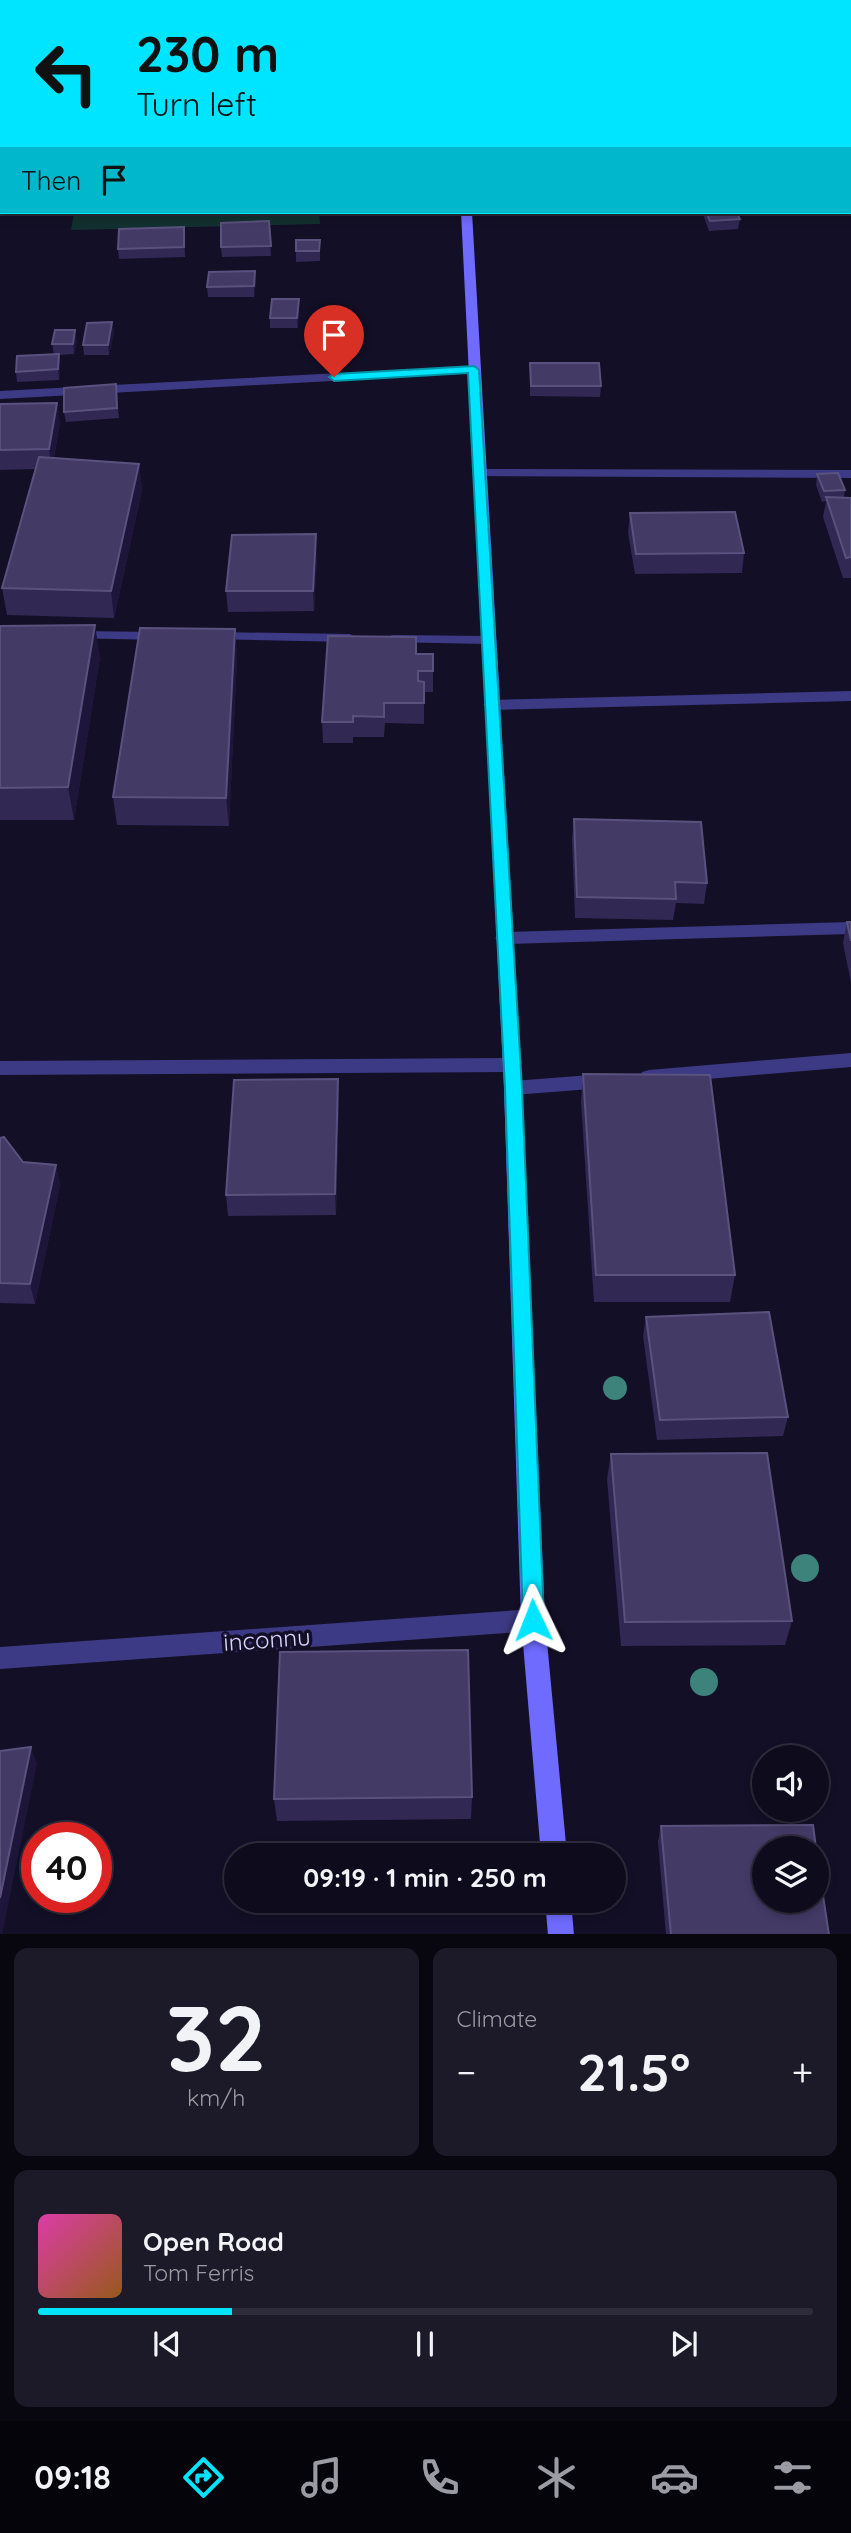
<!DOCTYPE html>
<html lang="en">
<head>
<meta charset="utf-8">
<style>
  body { margin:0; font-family:Quicksand,sans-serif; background:#1c1929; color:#f1f3f6; height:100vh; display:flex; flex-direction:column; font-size:26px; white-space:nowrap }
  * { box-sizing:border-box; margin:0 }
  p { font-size:23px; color:#9b9ba3 }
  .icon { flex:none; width:38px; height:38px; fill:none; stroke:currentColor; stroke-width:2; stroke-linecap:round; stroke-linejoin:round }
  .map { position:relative; height:1934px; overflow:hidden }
  .details { display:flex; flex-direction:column; gap:14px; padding:14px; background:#08060f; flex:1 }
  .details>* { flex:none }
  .hud { position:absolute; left:0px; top:0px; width:852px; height:214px; box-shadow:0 4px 10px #0003,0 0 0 2px #2e2b3b; background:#00e5ff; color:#111; overflow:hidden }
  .buttons { position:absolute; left:752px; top:1745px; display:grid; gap:14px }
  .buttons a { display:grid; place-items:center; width:77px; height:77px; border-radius:50%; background:#0e0b1c; box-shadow:0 4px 10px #0003,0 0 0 2px #2e2b3b; font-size:35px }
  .speed { position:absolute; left:21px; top:1822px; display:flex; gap:14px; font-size:35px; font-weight:700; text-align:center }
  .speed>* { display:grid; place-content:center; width:91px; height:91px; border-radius:50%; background:#0e0b1c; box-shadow:0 4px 10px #0003,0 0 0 2px #2e2b3b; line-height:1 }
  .speed .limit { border:10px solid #d22; background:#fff; color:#111 }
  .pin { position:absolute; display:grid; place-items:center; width:60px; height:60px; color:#fff; margin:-72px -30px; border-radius:50% 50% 50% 0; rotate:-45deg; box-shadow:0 0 7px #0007 }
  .pin .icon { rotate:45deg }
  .me { position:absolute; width:77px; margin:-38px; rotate:358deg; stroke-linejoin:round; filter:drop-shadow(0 0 5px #0008) }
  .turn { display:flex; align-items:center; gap:24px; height:147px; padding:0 21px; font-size:32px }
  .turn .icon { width:91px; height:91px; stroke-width:2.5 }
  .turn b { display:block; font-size:49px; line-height:60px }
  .then { display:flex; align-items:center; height:66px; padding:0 21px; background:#0003; gap:14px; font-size:26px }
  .big { font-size:52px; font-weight:700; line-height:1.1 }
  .details .card { flex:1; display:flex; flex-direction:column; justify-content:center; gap:10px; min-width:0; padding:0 24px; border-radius:14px; background:#1c1929 }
  .details .dial { align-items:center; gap:0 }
  .dial b { font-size:91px; line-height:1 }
  .song { display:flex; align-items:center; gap:21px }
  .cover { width:84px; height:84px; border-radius:10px; background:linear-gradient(135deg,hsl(320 70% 55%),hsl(30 70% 35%)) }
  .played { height:7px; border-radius:4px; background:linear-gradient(90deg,#00e5ff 25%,#2e2b3b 25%) }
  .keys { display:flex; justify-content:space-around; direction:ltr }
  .heat { display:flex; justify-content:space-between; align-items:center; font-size:38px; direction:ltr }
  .details .tiles { flex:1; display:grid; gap:14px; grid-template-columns:1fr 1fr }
  .card:last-child { grid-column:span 2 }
  .trip { position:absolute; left:224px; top:1843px; width:402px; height:70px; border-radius:35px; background:#0e0b1c; box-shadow:0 4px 10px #0003,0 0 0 2px #2e2b3b; font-weight:700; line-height:70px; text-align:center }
  .dock { display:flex; height:112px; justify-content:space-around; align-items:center; background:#06040b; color:#9b9ba3 }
  .dock .icon { width:49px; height:49px }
  .dock .active { color:#00e5ff }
  .dock b { font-size:32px; color:#f1f3f6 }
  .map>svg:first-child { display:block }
  .green { fill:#12302f }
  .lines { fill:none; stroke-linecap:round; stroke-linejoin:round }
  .lane { fill:#3d3a85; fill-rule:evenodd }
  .street { fill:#3d3a85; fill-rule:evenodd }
  .secondary { fill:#6f6bff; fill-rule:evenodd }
  .tree { fill:#3d827b }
  .wall { fill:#312854 }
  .shaded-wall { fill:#1d163a }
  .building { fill:#433a66; stroke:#5a527e; stroke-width:2 }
  .route { fill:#00e5ff; stroke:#0095a6; stroke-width:2 }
  .labels { text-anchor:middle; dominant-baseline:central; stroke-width:7; stroke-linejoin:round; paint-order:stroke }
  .near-street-label { font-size:24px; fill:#d9d4ff; stroke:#130f26 }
</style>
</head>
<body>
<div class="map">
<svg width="851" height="1935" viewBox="0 0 851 1935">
  <rect width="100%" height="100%" fill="#130f26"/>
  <path class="green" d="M74,212H319L320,224L71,230Z"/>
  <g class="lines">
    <path class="lane" d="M0,186H2V192H0Z"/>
    <path class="street" d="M292,0H331L291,2Z
      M850,18H851V24H850Z
      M474,366L478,367V373L0,399V391Z
      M479,469L851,470V478L474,476V470Z
      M73,631L161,632L168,636L161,640L68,638L66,635L68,632Z
      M213,632L350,634L357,638L350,642L208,639L206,636L208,633Z
      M392,635L487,636L494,640L487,644L387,642L385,639Z
      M851,691V701L491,710L483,705L491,700Z
      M851,922V934L504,944L495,938L504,932Z
      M851,1053V1067L649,1084L642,1082L640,1077L642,1072L649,1070Z
      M511,1058L517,1060L520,1065L517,1070L511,1072L0,1075V1061Z
      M604,1074L611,1076L613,1081L611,1086L604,1088L513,1095L506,1093L504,1088L506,1083L513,1081Z
      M533,1609L541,1612L545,1620L541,1628L533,1631L0,1669V1647Z"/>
    <path class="secondary" d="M450,0H460V2H450Z
      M461,212H472L522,1088L545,1620L567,1855H541L521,1620L504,1088Z
      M545,1900H571L574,1935H548Z"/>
  </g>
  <g class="tree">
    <circle cx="615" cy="1388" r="12"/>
    <circle cx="805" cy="1568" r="14"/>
    <circle cx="704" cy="1682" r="14"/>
  </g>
  <path class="wall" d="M163,0H189L188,2H163Z
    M0,8H2V49H0Z
    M702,212H736L740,219L738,229L709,231Z
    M269,221L271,256L222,257L221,247Z
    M184,227L185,257L119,259L118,249Z
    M320,250V261L296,262V251Z
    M256,281L254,297H208L207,287Z
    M299,299V309L298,328H270V318Z
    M112,322L114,333L109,355H84L83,345Z
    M77,340L74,354L59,355L60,365L59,380L17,382L16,372L54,355L52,344Z
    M530,363L601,386L600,397L530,396Z
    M116,384L119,418L66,422L64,412Z
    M0,404L60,422L54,458L139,464L142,490L114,618L7,615L2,588L35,469L0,470Z
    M817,474L845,490L844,497L851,498V578H843L823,517L826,501L822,502L816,485Z
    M630,513L744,553L742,573L635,574L628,533Z
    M317,555L314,611L228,612L226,591Z
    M0,626L100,657L74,820H0Z
    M235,629L237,657L229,826L117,825L113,797Z
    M417,654H433V692H424V724L385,723L384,737H353V743H323L322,722Z
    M574,819L707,883L704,904L676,903L673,920L575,918L572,840Z
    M847,922H851V983L843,943Z
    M583,1074L735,1275L730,1302H594L581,1102Z
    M339,1100L336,1215L228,1216L226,1195Z
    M0,1138L23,1162L56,1165L60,1185L35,1304L0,1303Z
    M646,1317L788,1417L783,1436L657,1440L643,1336Z
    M611,1454L792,1621L785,1645L621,1646L607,1479Z
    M472,1797L471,1819L277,1821L274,1799Z
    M661,1826L829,1935H666L658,1842Z"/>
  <path class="shaded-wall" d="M255,271L256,281L254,297V286Z
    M299,299V309L298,328L297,318Z
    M112,322L114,333L109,355L108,345Z
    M75,330L77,340L74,354L73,344Z
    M59,354L60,365L59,380L58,369Z
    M57,403L60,422L52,469L49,449Z
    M139,464L142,490L114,618L111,591Z
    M316,534L317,555L314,611L313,591Z
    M95,625L100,657L74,820L68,787Z
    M235,629L237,657L229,826L226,798Z
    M338,1079L339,1100L336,1215L335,1194Z
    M56,1165L60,1185L35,1304L30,1284Z
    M31,1747L37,1764L2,1935H0V1898Z"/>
  <path class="building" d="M323,0H383L384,2H323Z
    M751,0H813V2H751Z
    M0,8H2V32H0Z
    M706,212H736L740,219L710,221Z
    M269,221L271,246L221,247V223Z
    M184,227V247L118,249L119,229Z
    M296,240H320L319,251H296Z
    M255,271L254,286L207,287L209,272Z
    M272,299H299L297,318H270Z
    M112,322L108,345H83L87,323Z
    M55,330H75L73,344H52Z
    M59,354L58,369L16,372L17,356Z
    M530,363H599L601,386H531Z
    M116,384L117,408L64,412V388Z
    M57,403L49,449L0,450V404Z
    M39,457L139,464L111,591L2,588Z
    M838,473L845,490L824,491L817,474Z
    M826,497L851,498V557L846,558Z
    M735,512L744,553L636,554L630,513Z
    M316,534L313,591H226L232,535Z
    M95,625L68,787L0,788V626Z
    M140,628L235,629L226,798L113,797Z
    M328,636L416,637V654H433V671H418V681L424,682V703H384V717L353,716V722H322Z
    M574,819L701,822L707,883L675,882L676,899L577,897Z
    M847,922H851V941Z
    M583,1074L710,1075L735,1275H596Z
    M338,1079L335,1194L226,1195L234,1080Z
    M4,1137L23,1162L56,1165L30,1284L0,1283V1138Z
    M769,1312L788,1417L660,1420L646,1317Z
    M767,1453L792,1621L625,1622L611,1454Z
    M468,1650L472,1797L274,1799L280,1652Z
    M31,1747L0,1898V1751Z
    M813,1825L816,1848H765V1900H817V1856L829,1935H671L661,1826Z"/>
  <path class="route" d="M474,366L479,370L522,1088L544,1620L540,1627L533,1630L526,1627L523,1620L505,1088L468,373L334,381L329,377L334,374Z"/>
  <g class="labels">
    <g class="near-street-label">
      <text transform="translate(267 1639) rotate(-4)">inconnu</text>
    </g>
  </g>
</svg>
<div class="buttons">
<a><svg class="icon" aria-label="sound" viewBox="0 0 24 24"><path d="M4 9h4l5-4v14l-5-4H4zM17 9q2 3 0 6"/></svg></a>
<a><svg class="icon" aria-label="layers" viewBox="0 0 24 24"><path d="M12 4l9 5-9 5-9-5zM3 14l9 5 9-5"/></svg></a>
</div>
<div class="speed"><div class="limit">40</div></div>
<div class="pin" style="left:334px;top:377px;background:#d93025"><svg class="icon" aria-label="arrive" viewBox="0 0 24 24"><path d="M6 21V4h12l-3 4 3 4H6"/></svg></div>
<svg class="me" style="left:533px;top:1620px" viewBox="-20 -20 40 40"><path d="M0-17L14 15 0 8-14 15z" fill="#00e5ff" stroke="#fff" stroke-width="4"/></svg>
<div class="trip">09:19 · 1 min · 250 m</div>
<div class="hud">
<div class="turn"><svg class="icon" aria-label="left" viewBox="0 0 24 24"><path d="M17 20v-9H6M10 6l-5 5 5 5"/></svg><div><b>230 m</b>Turn left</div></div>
<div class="then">Then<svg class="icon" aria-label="arrive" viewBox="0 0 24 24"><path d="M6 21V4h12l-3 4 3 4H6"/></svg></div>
</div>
</div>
<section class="details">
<div class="tiles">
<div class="card dial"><b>32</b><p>km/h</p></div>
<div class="card"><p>Climate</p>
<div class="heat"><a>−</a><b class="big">21.5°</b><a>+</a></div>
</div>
<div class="card">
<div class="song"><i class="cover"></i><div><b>Open Road</b><p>Tom Ferris</p></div></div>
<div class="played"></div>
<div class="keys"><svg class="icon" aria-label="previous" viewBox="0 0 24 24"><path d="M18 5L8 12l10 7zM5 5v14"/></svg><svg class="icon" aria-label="pause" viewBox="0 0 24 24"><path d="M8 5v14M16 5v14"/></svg><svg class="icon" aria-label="next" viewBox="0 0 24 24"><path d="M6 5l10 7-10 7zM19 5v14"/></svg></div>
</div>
</div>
</section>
<nav class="dock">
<b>09:18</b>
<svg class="icon active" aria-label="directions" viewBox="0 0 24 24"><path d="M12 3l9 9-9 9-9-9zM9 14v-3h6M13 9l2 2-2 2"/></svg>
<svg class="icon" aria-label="music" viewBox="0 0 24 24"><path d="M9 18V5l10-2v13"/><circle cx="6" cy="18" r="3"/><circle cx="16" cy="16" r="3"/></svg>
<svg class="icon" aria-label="phone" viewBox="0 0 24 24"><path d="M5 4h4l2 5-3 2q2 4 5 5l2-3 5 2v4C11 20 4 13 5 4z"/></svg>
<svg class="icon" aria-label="climate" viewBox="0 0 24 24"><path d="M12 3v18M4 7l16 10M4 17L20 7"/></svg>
<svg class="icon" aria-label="car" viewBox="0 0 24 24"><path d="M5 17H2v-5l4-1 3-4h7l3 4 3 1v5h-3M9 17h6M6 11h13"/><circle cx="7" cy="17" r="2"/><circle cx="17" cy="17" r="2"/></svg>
<svg class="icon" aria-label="filters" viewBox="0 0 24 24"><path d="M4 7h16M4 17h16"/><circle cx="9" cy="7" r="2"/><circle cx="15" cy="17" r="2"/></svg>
</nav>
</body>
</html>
